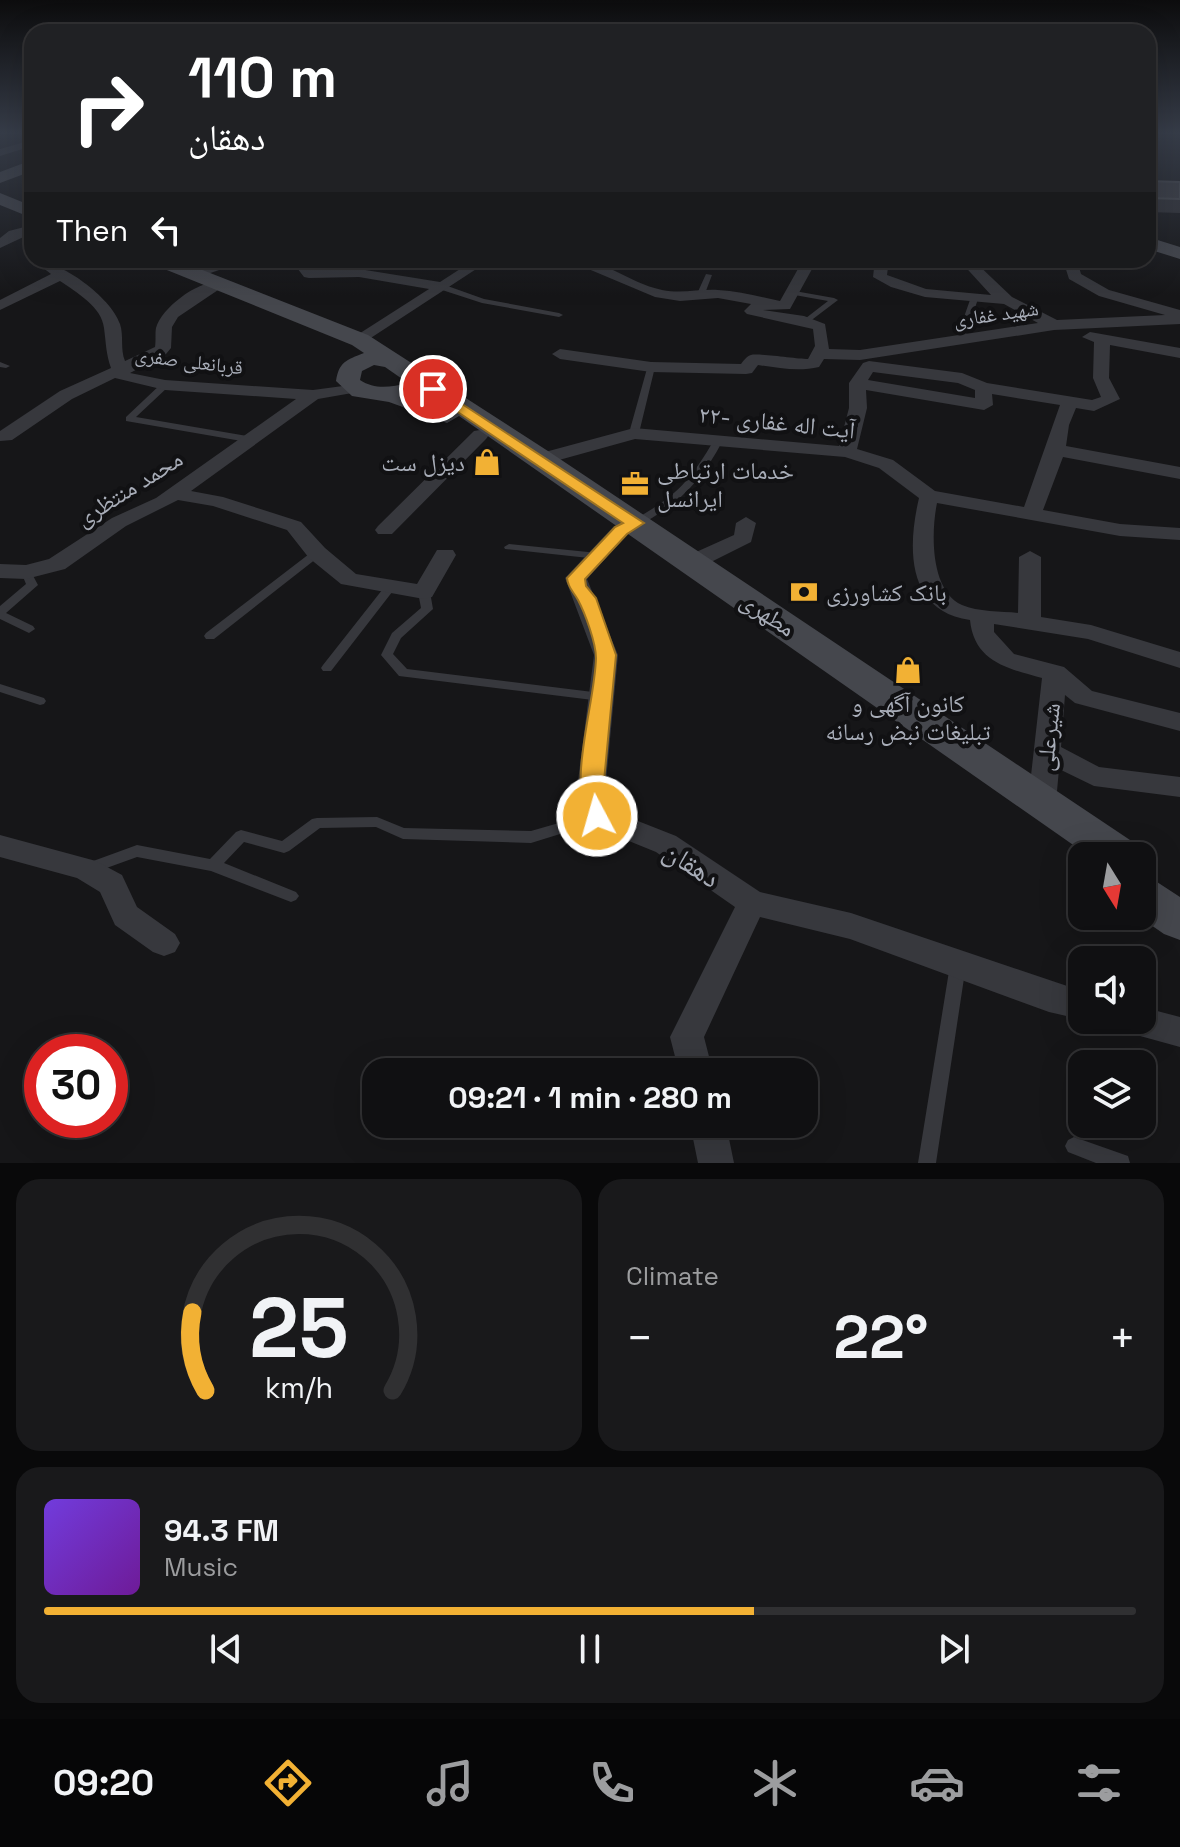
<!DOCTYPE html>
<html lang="en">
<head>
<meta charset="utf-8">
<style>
  body { margin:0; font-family:"Space Grotesk","Noto Naskh Arabic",sans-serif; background:#19191b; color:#f1f3f6; height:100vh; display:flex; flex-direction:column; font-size:30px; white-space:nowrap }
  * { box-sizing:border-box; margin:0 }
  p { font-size:26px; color:#9c9d9f }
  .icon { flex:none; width:44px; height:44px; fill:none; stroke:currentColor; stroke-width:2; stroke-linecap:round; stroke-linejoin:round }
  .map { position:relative; height:1163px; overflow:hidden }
  .details { display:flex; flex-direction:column; gap:16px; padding:16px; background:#09090a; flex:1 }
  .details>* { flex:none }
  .top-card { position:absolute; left:24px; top:24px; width:1132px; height:244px; border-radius:24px; box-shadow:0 8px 32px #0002,0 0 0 2px #303032; background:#202124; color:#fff; overflow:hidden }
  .needle { width:52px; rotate:169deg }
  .controls { position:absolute; left:1068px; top:842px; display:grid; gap:16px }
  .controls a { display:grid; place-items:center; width:88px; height:88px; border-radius:16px; background:#101012; box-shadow:0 8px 32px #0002,0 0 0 2px #303032; font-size:40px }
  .speed { position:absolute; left:24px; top:1034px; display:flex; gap:16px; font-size:40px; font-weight:700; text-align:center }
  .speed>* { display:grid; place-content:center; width:104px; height:104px; border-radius:50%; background:#101012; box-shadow:0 8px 32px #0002,0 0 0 2px #303032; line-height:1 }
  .speed .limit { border:12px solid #d22; background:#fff; color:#111 }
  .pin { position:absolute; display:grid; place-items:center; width:68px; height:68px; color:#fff; margin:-34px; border:4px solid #fff; border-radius:50%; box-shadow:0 2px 8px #0007 }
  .me { position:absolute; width:88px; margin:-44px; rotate:354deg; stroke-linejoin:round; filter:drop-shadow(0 0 6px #0008) }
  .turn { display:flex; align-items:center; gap:28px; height:168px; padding:0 32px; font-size:36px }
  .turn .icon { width:104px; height:104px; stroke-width:2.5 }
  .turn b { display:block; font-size:56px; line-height:68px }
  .then { display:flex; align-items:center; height:76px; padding:0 32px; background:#0003; gap:16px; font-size:30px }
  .big { font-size:60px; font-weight:700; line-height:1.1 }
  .details .card { flex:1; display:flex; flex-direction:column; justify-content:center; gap:12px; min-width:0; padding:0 28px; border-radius:24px; background:#19191b }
  .details .dial { align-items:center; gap:0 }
  .dial svg { height:208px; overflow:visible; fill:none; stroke:#303032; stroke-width:7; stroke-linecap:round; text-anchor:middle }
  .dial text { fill:#f1f3f6; stroke:none }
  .song { display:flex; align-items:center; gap:24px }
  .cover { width:96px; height:96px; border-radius:12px; background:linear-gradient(135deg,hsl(260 70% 55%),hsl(280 70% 35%)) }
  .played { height:8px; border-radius:4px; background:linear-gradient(90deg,#f2b134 65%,#303032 65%) }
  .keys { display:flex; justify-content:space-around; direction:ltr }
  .heat { display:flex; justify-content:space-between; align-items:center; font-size:44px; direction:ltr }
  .details .tiles { flex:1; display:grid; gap:16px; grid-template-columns:1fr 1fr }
  .card:last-child { grid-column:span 2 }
  .trip { position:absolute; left:362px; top:1058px; width:456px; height:80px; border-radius:24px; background:#101012; box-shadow:0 8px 32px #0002,0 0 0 2px #303032; font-weight:700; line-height:80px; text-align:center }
  .tab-bar { display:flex; height:128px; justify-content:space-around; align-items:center; background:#060607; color:#9c9d9f }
  .tab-bar .icon { width:56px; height:56px }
  .tab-bar .selected { color:#f2b134 }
  .tab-bar b { font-size:36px; color:#f1f3f6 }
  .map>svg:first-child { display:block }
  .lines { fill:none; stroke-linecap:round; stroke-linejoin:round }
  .lane { fill:#37383d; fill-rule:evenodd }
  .street { fill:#37383d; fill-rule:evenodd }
  .secondary { fill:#45474d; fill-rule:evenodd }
  .wall { fill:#323236 }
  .building { fill:#3f3f44; stroke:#4f5156; stroke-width:2 }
  .route { fill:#f2b134; stroke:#9d7322; stroke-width:2 }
  .labels { text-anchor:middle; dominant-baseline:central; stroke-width:8; stroke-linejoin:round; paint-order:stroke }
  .far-street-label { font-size:20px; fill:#a8adb8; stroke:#111113 }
  .street-label { font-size:24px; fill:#a8adb8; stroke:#111113 }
  .poi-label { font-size:24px; fill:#a8adb8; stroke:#111113; text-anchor:start }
  .near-street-label { font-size:28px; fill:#a8adb8; stroke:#111113 }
</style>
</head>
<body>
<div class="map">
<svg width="1180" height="1163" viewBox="0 0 1180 1163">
  <rect width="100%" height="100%" fill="#161618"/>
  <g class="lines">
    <path class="lane" d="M364,260H370L361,274H357L355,273Z
      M706,274L712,275L704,296L697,298L696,296Z
      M436,284H442L484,299L559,313L563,315L559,317L482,303L436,288Z
      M789,290L834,298L838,300L809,322H806V318L828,301L789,294Z
      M971,297L978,299L964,340L957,342L956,340Z
      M0,362L10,366L6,368L0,367Z
      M648,365H654L655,367L639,433L634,436L629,433Z
      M165,382L168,383V387L136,417L253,437L258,440L253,443L126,421V417L162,383Z
      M717,439L722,442C705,474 686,497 655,516C647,521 641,526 632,525L631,523L632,521C676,496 689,483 714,440Z
      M509,544L598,553L603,556L598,559L505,549L504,547Z
      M317,550L322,553L321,555L214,639H206L204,636L206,633L313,551Z
      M26,569L30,570L38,585L6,613L33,626L35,629L29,633L0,619V606L26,584L21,572Z
      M390,584L396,587L331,671H323L321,668L323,665L386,585Z
      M424,589L430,592L433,609L401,638L393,654L407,669L601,693L605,694L607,697L605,700L601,701L399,676L381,655L392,633L421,608L418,592Z
      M0,684L44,698L46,701L44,704L40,705L0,692Z
      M597,812L602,813L604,817L602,821L531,843L403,839L376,827L320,828L289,851L284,853L244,842L224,863L296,892L299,896L296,900L291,902L211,871L137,857L90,874L85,872L83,868L85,864L137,845L210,859L236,832L241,830L282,841L312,819L317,818L377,817L404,828L531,831Z
      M958,958L964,960L966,965L936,1163H918L950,965L952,960Z
      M1074,1137L1128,1156L1130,1163H1096L1068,1152L1065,1146L1068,1140Z"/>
    <path class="street" d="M32,140V146L0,156V149Z
      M32,225V233L0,248V238L9,231Z
      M33,260C60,260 111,297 120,324C124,336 120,349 125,361L155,347C156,341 155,333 156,328C162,307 200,279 221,282V288L178,317L172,327L171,348L166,354L130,373L165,380L313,390L358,384L361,388L358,392L318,399L191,491L223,497L301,522L325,548L356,574L417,584L437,550H453L456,555L432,597L424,599L341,584L309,558L287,530L213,506L178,500L126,526L65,569L26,579L0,578V564L26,565L49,559L112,518L156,498L296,399L165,390L115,378L72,399L12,440L0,441V431L60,391L111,368C106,354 106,343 104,328C102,307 76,292 60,281L0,310V300L51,274Z
      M227,260H248L193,279L186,275Z
      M291,260H305L313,270L359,269L440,282L474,260H490L360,345L354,343V337L429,289L359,277L309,278L304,277Z
      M567,260C610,260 626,282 662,290C681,294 699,289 718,290C739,291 760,297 780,301L803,260H817L790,309L763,310L804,316L825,324L829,349L860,350L1038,323L1004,304L925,297L891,287L873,277L875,260H889L887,275L926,289L991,295L959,260H973L1012,297L1057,320L1165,315L1099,296L1069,279L1063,260H1077L1081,274L1109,290L1180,310V324L1054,330L860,360L824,359L819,367C799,372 778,368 758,365L752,373L746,374L651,372L560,359L552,354L560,349L651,362L741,364C744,360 747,356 751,355C758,353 796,359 808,359L815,346L813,329L747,314L744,311L751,304L718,298L680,301L655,297Z
      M1090,332L1180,348V358L1110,345L1109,378L1120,399L1094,411L1076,408L1069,425L1066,446L1180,467V479L1063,457L1043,510L1120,524L1180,528V540L1120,536L937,503C931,532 930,591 962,605C978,612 1001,611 1018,613L1019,557L1030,551L1041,557V617L1091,625L1180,652V668L1088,639L994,624V632L1014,654L1064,667L1092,691L1180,713V731L1075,703L1065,695L1061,747L1099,767L1180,777V797L1094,786L1059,769L1056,802L1052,809L1042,812L1032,809L1028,802L1042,678C1009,669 974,662 970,620C907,611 907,549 919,498L879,468L845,457L635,439L541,465L532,459L534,455L634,428L839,446L849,408V383L863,363L869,361L962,373L987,383L1092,400L1101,397L1093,378L1094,342L1082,337ZM873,372L958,383L975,390V398L868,380ZM866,390L984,410L993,405L992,394L1060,405L1024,507L935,491L893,460L857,449L867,408Z
      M480,430L489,435L486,439L392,534H378L375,530L378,526L474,431Z
      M746,517L756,523L751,542L701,567H685L682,562L685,557L734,535L736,523Z
      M621,524L631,530L587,579L618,655L606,781L610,810L676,836L760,892L851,913L1082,991L1084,1020L1049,1012L850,939L760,917L704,1037L713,1072H679L670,1037L735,907L656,852L587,824L583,816L578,781L594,655L565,578L614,526Z
      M0,835L96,861L122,875L137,907L175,934L180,943L175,952L164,956L153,952L115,925L100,892L77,878L0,857Z
      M1142,1007L1180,1017V1047L1122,1031L1117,1020H1142Z
      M690,1124H726L734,1163H698Z"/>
    <path class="secondary" d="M32,160V171L0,183V172Z
      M0,193L32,206V218L0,205Z
      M1148,237L1180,247V259L1148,249Z
      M149,260H177L368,335L551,453L1136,844L1142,856H1089L459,416L447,423L389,402L352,396L336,381C339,362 346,360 364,353L352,345L152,264ZM374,365L385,367L408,383C391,387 375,390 360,380L362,371ZM422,392L433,399L419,395Z
      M1142,877L1157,882L1180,897V940L1164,934L1138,916H1142Z"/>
  </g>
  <path class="wall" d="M1148,181L1180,182V213L1148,212Z"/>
  <path class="building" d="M1148,181L1180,182V199L1148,198Z"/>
  <linearGradient id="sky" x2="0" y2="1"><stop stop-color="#0c0c0d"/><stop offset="0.45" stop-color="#363c48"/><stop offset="1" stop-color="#363c48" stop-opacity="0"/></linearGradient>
  <rect width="1180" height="295" fill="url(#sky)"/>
  <path class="route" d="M433,385L644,523L627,534L585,579L586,586L596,598L616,655L604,781L609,816L605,823L597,825L589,823C567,782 595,704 596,658C596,643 585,613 578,600C573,591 568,588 567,578L615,527L623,523L428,392V386Z"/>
  <defs>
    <g id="shop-bare" transform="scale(2.16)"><path d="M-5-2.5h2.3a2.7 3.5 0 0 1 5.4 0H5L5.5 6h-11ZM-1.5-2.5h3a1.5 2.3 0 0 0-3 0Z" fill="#f2b134" stroke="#111113" stroke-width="2.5" paint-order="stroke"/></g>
    <g id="office-bare" transform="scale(2.16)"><path d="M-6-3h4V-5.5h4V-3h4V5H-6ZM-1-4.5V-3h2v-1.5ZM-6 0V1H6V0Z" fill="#f2b134" stroke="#111113" stroke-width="2.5" paint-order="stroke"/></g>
    <g id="bank-bare" transform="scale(2.16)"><path d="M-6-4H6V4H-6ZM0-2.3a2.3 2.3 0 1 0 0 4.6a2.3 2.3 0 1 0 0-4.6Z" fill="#f2b134" stroke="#111113" stroke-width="2.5" paint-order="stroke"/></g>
  </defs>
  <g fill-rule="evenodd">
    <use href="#shop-bare" x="487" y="462"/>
    <use href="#office-bare" x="635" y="484"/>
    <use href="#bank-bare" x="804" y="592"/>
    <use href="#shop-bare" x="908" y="670"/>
  </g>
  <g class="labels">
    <g class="far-street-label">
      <text transform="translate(996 314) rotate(-8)">شهید غفاری</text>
      <text transform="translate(189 361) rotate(7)">قربانعلی صفری</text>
    </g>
    <g class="street-label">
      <text transform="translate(777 422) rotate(6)">۲۲- آیت اله غفاری</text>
      <text transform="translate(129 488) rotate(-32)">محمد منتظری</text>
      <text transform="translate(768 614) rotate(34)">مطهری</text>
      <text transform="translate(1048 737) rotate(-84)">شیرعلی</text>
    </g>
    <g class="poi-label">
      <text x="465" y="462" text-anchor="end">دیزل ست</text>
      <text x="657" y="470">خدمات ارتباطی<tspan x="657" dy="28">ایرانسل</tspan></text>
      <text x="826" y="592">بانک کشاورزی</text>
      <text x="908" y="703" text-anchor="middle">کانون آگهی و<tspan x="908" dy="28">تبلیغات نبض رسانه</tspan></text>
    </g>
    <g class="near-street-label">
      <text transform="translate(692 864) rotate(33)">دهقان</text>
    </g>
  </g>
</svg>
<div class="controls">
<a><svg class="needle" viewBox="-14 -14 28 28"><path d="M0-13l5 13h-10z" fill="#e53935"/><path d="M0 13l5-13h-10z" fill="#9c9d9f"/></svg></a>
<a><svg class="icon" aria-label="sound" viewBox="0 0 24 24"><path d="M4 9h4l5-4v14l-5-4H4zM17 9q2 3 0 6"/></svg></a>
<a><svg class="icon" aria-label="layers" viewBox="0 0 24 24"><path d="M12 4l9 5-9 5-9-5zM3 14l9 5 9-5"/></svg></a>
</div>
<div class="speed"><div class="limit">30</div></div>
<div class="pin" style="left:433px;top:389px;background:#d93025"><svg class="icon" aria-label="arrive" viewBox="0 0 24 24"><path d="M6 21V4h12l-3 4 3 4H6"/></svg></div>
<svg class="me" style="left:597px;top:816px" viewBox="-20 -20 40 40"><circle r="17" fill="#f2b134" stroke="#fff" stroke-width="3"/><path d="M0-11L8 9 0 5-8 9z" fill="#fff"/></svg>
<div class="trip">09:21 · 1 min · 280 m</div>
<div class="top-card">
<div class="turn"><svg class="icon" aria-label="right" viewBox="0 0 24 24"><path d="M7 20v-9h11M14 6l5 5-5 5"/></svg><div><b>110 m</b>دهقان</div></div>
<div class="then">Then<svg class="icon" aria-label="left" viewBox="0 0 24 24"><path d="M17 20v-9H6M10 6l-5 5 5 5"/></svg></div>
</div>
</div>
<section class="details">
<div class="tiles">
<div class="card dial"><svg viewBox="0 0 100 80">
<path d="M14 69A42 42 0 1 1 86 69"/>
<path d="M14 69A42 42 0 0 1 9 39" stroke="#f2b134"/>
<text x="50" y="56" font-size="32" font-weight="700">25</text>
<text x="50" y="72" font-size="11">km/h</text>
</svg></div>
<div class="card"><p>Climate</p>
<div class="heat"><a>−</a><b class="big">22°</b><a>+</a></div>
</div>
<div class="card">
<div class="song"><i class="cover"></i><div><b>94.3 FM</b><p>Music</p></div></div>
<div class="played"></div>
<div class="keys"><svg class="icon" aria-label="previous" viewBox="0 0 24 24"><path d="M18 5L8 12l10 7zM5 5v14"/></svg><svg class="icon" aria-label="pause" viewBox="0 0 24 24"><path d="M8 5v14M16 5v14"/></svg><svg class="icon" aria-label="next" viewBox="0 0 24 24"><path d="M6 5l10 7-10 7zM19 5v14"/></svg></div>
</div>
</div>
</section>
<nav class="tab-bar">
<b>09:20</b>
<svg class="icon selected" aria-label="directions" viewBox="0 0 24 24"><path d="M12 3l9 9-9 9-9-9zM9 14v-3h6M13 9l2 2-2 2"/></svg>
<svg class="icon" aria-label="music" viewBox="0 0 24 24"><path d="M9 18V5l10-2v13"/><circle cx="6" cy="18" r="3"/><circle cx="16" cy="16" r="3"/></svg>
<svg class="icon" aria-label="phone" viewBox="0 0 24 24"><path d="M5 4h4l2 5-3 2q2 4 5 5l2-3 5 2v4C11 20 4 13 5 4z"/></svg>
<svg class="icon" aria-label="climate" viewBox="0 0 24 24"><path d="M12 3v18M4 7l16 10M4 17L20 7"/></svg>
<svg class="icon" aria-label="car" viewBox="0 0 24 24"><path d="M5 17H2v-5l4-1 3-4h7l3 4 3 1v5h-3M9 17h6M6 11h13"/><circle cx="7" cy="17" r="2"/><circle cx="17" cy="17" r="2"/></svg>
<svg class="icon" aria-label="filters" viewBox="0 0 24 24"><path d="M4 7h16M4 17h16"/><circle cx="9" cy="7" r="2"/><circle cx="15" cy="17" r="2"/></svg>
</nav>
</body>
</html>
